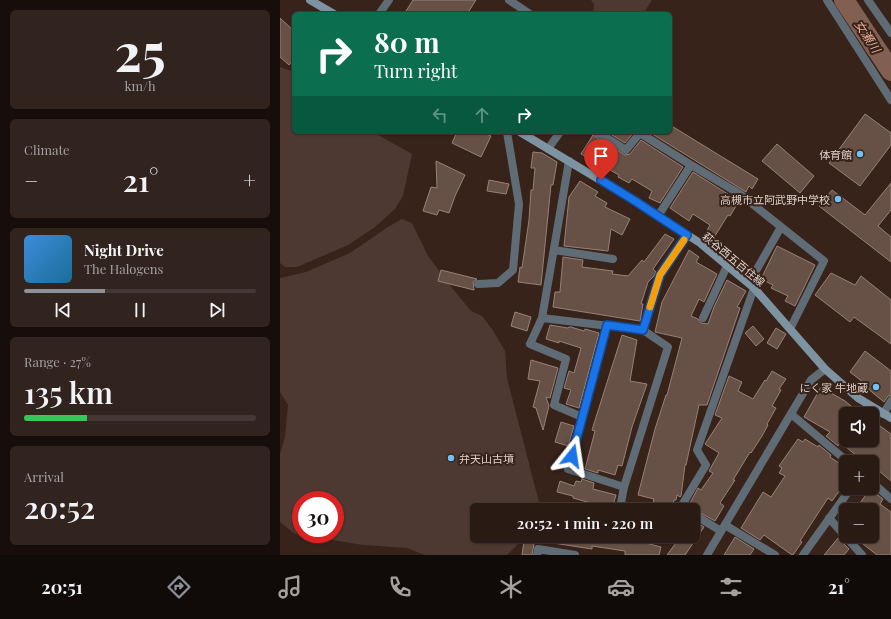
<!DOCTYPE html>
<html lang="en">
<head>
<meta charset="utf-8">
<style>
  body { margin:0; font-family:"Playfair Display","Noto Sans JP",serif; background:#31231d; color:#f1f3f6; height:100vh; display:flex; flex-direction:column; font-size:15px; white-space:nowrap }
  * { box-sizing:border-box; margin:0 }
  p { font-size:13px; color:#a5a1a0 }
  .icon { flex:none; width:22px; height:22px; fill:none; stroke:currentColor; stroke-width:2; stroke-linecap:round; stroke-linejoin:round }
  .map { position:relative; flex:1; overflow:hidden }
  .panel { display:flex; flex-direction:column; gap:10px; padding:10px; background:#170e0b; width:280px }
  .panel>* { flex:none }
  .hud { position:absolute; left:12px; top:12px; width:380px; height:122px; border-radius:6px; box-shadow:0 1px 3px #0004,0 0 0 1px #453834; background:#0b6e4f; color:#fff; overflow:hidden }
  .tools { position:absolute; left:559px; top:407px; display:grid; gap:8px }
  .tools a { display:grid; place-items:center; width:40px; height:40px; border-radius:6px; background:#291a14; box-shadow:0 1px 3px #0004,0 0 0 1px #453834; font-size:20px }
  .speed { position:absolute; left:12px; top:491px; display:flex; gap:8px; font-size:20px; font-weight:700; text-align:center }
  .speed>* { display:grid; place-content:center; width:52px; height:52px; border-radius:50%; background:#291a14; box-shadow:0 1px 3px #0004,0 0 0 1px #453834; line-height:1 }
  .speed .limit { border:6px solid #d22; background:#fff; color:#111 }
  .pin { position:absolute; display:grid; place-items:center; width:34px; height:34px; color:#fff; margin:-41px -17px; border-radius:50% 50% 50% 0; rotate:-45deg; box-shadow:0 0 4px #0007 }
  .pin .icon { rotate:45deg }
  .me { position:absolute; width:44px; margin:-22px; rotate:15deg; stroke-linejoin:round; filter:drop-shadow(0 0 3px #0008) }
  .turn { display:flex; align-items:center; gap:14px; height:84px; padding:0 16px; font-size:18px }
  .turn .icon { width:52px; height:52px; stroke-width:2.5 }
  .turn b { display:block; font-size:28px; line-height:34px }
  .lanes { display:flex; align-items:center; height:38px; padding:0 16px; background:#0003; justify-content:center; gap:20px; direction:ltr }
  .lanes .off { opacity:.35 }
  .big { font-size:30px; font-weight:600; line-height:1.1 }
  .panel .card { flex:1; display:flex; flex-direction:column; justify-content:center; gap:6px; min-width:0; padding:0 14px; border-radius:6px; background:#31231d }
  .panel .dial { align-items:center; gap:0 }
  .dial b { font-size:52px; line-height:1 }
  .song { display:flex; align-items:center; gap:12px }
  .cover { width:48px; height:48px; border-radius:6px; background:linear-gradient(135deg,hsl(210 70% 55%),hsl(200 70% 35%)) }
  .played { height:4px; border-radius:2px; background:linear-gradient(90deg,#8c9099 35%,#453834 35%) }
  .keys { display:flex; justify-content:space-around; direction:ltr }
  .heat { display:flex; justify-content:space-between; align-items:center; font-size:22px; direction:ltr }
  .charge { height:6px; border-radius:3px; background:linear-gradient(90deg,#34c759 27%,#453834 0) }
  .trip { position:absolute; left:190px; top:503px; width:230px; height:40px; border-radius:6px; background:#291a14; box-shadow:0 1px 3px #0004,0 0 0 1px #453834; font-weight:600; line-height:40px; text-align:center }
  .tab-bar { display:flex; height:64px; justify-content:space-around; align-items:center; background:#100a08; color:#a5a1a0 }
  .tab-bar .icon { width:28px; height:28px }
  .tab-bar .on { color:#8c9099 }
  .tab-bar b { font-size:18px; color:#f1f3f6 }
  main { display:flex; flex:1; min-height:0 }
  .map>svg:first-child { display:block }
  .green { fill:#4d3931; fill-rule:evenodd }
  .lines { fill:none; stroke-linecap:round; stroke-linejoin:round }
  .river { stroke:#815f51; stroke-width:20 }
  .building { fill:#675147; stroke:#998076 }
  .minor { stroke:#5f6c76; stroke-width:8 }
  .tertiary { stroke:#5f6c76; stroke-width:8 }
  .secondary { stroke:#7d93a1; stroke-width:8 }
  .route-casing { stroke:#114b97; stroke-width:10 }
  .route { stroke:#1a73e8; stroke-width:7 }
  .slow { stroke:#f59e0b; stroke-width:7 }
  .poi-dot { fill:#6fc2f4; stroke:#37231a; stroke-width:1.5 }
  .labels { text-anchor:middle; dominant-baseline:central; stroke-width:4; stroke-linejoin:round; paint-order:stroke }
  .poi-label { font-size:11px; fill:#ded1cb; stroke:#37231a; text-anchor:end }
  .street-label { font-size:11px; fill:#ded1cb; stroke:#37231a }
  .water-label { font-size:12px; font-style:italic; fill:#edb097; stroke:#37231a }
</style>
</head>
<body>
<main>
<section class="panel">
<div class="card dial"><b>25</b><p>km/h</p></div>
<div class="card"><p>Climate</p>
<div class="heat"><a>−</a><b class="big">21°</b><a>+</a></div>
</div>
<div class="card">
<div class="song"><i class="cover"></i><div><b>Night Drive</b><p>The Halogens</p></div></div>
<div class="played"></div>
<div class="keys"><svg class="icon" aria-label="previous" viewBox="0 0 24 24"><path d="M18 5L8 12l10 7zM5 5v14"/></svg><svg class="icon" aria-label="pause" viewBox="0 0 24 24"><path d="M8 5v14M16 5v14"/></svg><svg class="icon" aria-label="next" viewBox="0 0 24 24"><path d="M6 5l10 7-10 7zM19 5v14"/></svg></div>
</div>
<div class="card"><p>Range · 27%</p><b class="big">135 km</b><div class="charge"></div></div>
<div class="card"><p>Arrival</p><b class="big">20:52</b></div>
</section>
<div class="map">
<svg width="611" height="555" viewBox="0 0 611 555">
  <rect width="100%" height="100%" fill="#37231a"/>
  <path class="green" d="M311,0H372L363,14H313L314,4Z
    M0,67L14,72V132H93L132,154L123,196L115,209L95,227L68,245L17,267H5L0,263Z
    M122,219L132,223L148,256L172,288L191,311L202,316L212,329L225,351L227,378L261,510H197V536H243L237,545L227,555H145L127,548L83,545L15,534L0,522V454L5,437L8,405L0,392V278L26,272L70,253L108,227ZM21,500H55V534H21Z"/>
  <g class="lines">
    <path class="river" d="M564,0L611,71"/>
  </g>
  <path class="building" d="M133,0H196L187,14H131L126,11Z
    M0,18L14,31V59L9,65L0,57Z
    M585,114L611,133V145L580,186L549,163Z
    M390,125L478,179L472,189L469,186L466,192L369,132H390Z
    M177,132H202L211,136L201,157L172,143Z
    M327,132H354L345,143Z
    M313,135L345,155L350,154L361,140L403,167L380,203L369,198L372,191L352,179L349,183L338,177L339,175L301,154Z
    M497,144L534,176L520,193L482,161Z
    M253,152L262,153L277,162L273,185H271L261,285L238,282L240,267L242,268L249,220L251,190H253L255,168H251Z
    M156,161L185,175L175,196L169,213L159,210L157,215L143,211L151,187L157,188Z
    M413,172L459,201L450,216L448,215L433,239L425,234L430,225L413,214L409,221L390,208Z
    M209,180L229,184L226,194L207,191Z
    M300,181L318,192L315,196L327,203L325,207L350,219L342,235L331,229L328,251L284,246L289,197Z
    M611,183V210L598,226L611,237V262L539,206L552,190L585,215Z
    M385,234L394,239L373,269L376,272L374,276L368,282L361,304H363L360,321L273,307L275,292H280L283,257L303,260L302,267L333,271L332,274L348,276L362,260L364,262Z
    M497,246L535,265L515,306L505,301L508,296L491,288L493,285L481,279Z
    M409,250L419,257L416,262L437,274L424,302L419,299L411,316L418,319L421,323L428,324L434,307L447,280L466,291L457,307L460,308L427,405H419L406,465H405L401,496L400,497L397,495L396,500H394L391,510H371L374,499L358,495L375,429L386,395H387L402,338L375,332L382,302Z
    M161,270L197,279L193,282L194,290L158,281Z
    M551,273L575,285L581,276L611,300V344L574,317L570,322L535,295Z
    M235,312L251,317L247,331L231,326Z
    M270,325L288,328L289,327H291L304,331L305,329L319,333L299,408L286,404L291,390L284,388L289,371L294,373L301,348L279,341V343L266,339Z
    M473,326L484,339L476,346L465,333Z
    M496,328L506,334L497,349L487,343Z
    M342,335L357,340L350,381L367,384L352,427L342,466L338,465L335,475L318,470V473L305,469L315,431L312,430Z
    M585,351L611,371V396H608L604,402L587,388L588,386L570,372Z
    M251,360L278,368L270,398L266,397L269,406L263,430L256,408L253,407L260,381L248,379Z
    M492,371L506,379L499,389L501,390L492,406L496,408L487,424L488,425L482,436L471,453L470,452L453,480H455L440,503L444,506L435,521L413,509V505L410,503L418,488L421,490L433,473L429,471L439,453L425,444L442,418L435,415L449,376L462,382L458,391L473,399L485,380L486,381Z
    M541,387L565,401L581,414H566V440H592V427L596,423L611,434V481L592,465V462H584L560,442L558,446L546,436L550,432L524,417Z
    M281,422L294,426L288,446L275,442Z
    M518,439L523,442L525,439L538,447L539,445L551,455L550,457L566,468V476L558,488L560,490L552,501L548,498L520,541L522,542L513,555H512L484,535L480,540L461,528L483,492L491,497L505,476L499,473L502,468L499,466Z
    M302,479L314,483L313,489L336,495L332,509L293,498V496L277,492L280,481L294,486L296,481L301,482Z
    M590,489L603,499L600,504L611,512V555H597L583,544L589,536H592V510H575Z
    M413,520L424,527L405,555H387L401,536H413Z
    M260,536H332V537L351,540V541L366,543L381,547L379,555H345V551L312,546V549L260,541Z
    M455,537L474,549L470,555H444Z
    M558,538L569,549L564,555H544Z
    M244,541L254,544L252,555H242Z"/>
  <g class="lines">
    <path class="minor" d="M229,0L250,14
      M547,0L611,100
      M588,0L611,33
      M99,14L109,0
      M317,132L346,150L360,133L411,165L378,216
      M268,149L280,132
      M289,161L262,318L363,330L380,275L407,235
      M411,165L460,194L544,261L510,329
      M274,250L333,259
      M469,283L501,227
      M198,284L218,283L233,270L239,204L227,132
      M262,318L250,344L286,359L274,405L302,417
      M423,318L447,266
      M327,325L288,469L344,487L388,347L363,330
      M511,414L568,462
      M603,414L611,401
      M592,482L611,499
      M340,508L344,487
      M399,510L426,465L417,450L474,288
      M413,514L441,531
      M549,518L582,555
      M445,525L495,555
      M257,555L258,549L295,555
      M523,555L571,488"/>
    <path class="tertiary" d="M427,555L531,380L545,369"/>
    <path class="secondary" d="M30,0L54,14
      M240,132L355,201L420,243L474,288L545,369L578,398L611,418"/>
  </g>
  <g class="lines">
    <g class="route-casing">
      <path id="route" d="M292,456L327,325L363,330L380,275L407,235L355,201L321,180"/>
    </g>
    <use href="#route" class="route"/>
    <path class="slow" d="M370,307L380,275L404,240"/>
  </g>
  <g class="poi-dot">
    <circle cx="580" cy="154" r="4"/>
    <circle cx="558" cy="199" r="4"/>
    <circle cx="596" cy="387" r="4"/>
    <circle cx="171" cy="458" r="4"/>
  </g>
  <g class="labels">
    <g class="poi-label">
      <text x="572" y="154">体育館</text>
      <text x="550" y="199">高槻市立阿武野中学校</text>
      <text x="588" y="387">にく家 牛地蔵</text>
      <text x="179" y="458" text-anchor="start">弁天山古墳</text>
    </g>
    <g class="street-label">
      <text transform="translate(454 259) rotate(40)">萩谷西五百住線</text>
    </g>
    <g class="water-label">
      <text transform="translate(588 36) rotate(57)">女瀬川</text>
    </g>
  </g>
</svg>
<div class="tools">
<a><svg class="icon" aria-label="sound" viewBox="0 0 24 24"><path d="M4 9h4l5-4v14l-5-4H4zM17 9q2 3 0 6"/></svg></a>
<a>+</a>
<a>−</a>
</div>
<div class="speed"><div class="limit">30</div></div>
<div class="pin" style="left:321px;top:180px;background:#d93025"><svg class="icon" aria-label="arrive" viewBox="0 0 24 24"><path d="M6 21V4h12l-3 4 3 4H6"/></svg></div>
<svg class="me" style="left:292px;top:456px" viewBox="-20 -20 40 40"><path d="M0-17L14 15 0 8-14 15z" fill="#1a73e8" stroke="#fff" stroke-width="4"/></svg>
<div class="trip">20:52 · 1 min · 220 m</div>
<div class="hud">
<div class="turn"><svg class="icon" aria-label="right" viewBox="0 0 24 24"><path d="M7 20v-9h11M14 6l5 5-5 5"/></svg><div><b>80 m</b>Turn right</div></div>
<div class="lanes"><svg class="icon off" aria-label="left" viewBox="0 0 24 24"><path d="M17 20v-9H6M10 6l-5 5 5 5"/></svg><svg class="icon off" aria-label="ahead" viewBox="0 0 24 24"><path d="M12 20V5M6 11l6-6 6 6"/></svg><svg class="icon" aria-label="right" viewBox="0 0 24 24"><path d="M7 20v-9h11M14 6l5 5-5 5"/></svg></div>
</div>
</div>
</main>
<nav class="tab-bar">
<b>20:51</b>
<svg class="icon on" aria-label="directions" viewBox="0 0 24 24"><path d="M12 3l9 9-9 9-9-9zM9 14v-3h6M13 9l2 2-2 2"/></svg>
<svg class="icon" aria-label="music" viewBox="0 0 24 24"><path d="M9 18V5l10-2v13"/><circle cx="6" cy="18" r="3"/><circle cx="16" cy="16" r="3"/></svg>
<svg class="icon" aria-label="phone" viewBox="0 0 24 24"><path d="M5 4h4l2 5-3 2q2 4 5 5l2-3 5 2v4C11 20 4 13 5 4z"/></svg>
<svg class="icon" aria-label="climate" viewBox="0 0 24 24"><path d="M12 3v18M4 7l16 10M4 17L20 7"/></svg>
<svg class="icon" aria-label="car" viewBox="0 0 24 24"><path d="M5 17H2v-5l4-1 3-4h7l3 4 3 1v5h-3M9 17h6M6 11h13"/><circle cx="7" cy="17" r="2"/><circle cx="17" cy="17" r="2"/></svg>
<svg class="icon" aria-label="filters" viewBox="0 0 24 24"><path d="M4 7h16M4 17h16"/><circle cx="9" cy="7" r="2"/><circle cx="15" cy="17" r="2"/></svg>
<b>21°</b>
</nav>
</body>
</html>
